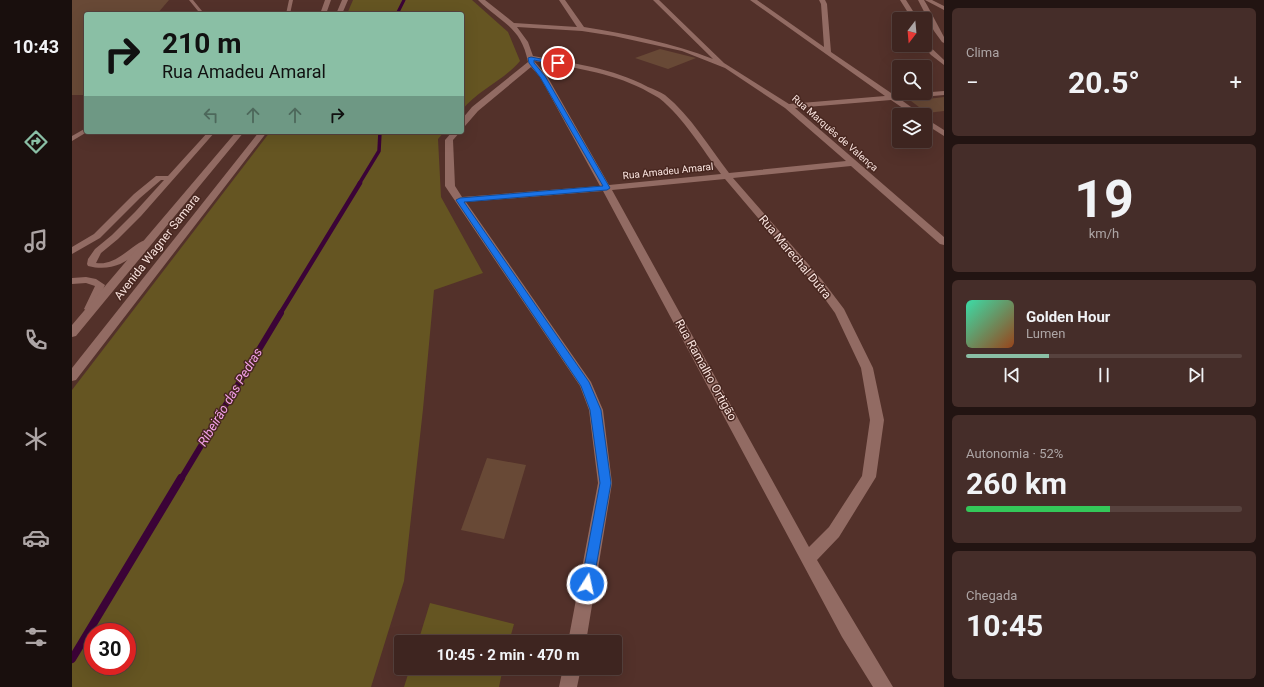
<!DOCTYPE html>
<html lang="pt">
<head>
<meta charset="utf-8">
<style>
  body { margin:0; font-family:Roboto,sans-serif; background:#452d29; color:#f1f3f6; height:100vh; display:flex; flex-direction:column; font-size:15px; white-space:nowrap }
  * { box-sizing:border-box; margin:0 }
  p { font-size:13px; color:#ada5a5 }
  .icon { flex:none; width:22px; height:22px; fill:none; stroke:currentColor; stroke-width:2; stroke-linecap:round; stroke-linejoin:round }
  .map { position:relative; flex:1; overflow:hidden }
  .panel { display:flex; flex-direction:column; gap:8px; padding:8px; background:#221412; width:320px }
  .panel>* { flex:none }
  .hud { position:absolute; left:12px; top:12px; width:380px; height:122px; border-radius:4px; box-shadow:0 4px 16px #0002,0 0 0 1px #57423e; background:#8abfa5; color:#111; overflow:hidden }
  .needle { width:26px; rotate:196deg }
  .tools { position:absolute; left:820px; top:12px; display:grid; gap:8px }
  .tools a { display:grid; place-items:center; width:40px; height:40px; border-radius:4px; background:#3e2520; box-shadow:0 4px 16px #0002,0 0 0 1px #57423e; font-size:20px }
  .speed { position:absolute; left:12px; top:623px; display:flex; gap:8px; font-size:20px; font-weight:700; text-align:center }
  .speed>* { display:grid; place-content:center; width:52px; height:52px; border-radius:50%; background:#3e2520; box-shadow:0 4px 16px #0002,0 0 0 1px #57423e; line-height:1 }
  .speed .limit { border:6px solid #d22; background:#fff; color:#111 }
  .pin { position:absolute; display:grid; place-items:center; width:34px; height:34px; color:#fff; margin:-17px; border:2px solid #fff; border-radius:50%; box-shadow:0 1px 4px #0007 }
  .me { position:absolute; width:44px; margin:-22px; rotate:10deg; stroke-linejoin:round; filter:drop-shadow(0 0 3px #0008) }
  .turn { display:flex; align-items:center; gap:14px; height:84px; padding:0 12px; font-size:18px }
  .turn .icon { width:52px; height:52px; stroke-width:2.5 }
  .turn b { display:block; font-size:28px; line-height:34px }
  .lanes { display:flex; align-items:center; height:38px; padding:0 12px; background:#0003; justify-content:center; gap:20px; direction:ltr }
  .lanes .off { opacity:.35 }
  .big { font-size:30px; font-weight:700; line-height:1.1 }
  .panel .card { flex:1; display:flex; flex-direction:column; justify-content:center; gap:6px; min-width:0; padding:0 14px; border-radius:6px; background:#452d29 }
  .panel .dial { align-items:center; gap:0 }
  .dial b { font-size:52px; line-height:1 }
  .song { display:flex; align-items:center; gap:12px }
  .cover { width:48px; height:48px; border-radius:6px; background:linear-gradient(135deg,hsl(160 70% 55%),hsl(20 70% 35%)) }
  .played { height:4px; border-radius:2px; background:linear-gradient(90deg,#8abfa5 30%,#57423e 30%) }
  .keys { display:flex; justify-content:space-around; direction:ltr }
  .heat { display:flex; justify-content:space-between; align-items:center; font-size:22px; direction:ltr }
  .charge { height:6px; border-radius:3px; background:linear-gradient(90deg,#34c759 52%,#57423e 0) }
  .trip { position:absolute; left:322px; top:635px; width:228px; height:40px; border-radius:4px; background:#3e2520; box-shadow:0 4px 16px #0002,0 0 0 1px #57423e; font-weight:700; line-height:40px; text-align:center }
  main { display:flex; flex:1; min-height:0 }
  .menu { display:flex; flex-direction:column; width:72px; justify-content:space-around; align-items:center; background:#190f0d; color:#ada5a5 }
  .menu .icon { width:28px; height:28px }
  .menu .selected { color:#8abfa5 }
  .menu b { font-size:18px; color:#f1f3f6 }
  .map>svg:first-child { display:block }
  .green { fill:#655522; fill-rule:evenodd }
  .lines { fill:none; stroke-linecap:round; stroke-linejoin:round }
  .stream-far4 { stroke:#3b0337; stroke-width:3 }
  .stream-far3 { stroke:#3b0337; stroke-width:3.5 }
  .stream-far2 { stroke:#3b0337; stroke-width:4.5 }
  .stream-far1 { stroke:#3b0337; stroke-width:6 }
  .stream { stroke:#3b0337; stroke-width:8 }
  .building { fill:#684936 }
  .lane { fill:#926b63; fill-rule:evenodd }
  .street { fill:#926b63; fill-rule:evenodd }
  .secondary { fill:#926b63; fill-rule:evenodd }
  .route { fill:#1a73e8; stroke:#114b97 }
  .labels { text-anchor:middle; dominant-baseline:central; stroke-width:3; stroke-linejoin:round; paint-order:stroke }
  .far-street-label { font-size:10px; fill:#f9e3de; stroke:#482720 }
  .street-label { font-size:12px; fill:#f9e3de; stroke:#482720 }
  .water-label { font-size:13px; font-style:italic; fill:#f5a1ea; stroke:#482720 }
</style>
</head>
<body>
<main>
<nav class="menu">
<b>10:43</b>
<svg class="icon selected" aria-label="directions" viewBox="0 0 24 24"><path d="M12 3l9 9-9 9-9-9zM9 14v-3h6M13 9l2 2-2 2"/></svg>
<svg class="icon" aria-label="music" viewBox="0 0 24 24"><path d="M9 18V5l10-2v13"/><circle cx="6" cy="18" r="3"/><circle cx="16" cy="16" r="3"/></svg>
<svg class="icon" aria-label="phone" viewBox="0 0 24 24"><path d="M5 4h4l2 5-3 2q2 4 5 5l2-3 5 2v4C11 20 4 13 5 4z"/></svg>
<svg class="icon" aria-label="climate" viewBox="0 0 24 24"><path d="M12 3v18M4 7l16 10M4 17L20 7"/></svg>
<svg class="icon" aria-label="car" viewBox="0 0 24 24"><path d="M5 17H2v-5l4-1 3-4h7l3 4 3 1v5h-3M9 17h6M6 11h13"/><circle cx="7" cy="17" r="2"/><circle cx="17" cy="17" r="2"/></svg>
<svg class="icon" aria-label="filters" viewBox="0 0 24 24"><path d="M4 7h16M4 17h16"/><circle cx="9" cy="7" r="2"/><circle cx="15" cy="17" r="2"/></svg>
</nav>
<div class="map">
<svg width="872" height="687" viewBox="0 0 872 687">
  <rect width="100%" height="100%" fill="#53312a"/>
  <path class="green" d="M281,0H400L436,32L448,61C431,81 406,90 390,110V14H275Z
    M198,132H372L366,139L369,197L411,273L362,290L351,409L332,581L299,687H0V390ZM21,632H55V666H21Z
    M358,603L442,624L437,642H346Z
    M338,668H431L427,687H332Z"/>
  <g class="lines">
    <path class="stream-far4" d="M325,14L332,0"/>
    <path class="stream-far3" d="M287,184L307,151L308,132"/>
    <path class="stream-far2" d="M208,314L288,183"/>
    <path class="stream-far1" d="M109,479L209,313"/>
    <path class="stream" d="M0,659L109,478"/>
  </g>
  <path class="building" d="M0,0H97L85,14H14V95H0Z
    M588,49L624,58L596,69L563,58Z
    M872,97V111L855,113L839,101Z
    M415,458L454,465L432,539L389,530Z"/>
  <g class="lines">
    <path class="lane" d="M117,0H121L130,11L129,14H125L126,11Z
      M217,0H221L218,14H214Z
      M14,128V132H15L0,141V136Z
      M136,132H143L69,216L46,239L29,253L24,263C47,267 65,237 78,240L79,242L78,244C58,259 43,273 16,266L15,264L16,259L23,249L40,235L63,212L92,180H89L68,198L28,238L0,254V247L22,234L62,194L84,176H96Z
      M14,277L24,279L33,285L22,309L17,312L12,309L23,286L14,283L0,284V278Z"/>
    <path class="street" d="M406,0H413L442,23L505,27L487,0H493L512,27C556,34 600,43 641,59L581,0H587L652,63L717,104L813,96L678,0H685L752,47L749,4L747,0H753L755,4L759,52L822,95L872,91V95L828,99L850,115H841L819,100L723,108L872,237V245L868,244L779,166L661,178L750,280L772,309L801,368L812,420L804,477L767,537L745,560L821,687H801L770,637L531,191L394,202L519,382L531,410L540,483L514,642H496L526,483L517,410L508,386L373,186V140L380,132H388L381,140L383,186L390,197L528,186L468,77L459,67L406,111L393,126H390V119L400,107L456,62C449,26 429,23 406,0ZM445,27L510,31L542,36L610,51L653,68L713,108L774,161L657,173C637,147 619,116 593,95C588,92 582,89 576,87C541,68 500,63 461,56L456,42ZM462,61C499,67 537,72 571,89C576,92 582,95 587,98C612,118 630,149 649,174L537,185L475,76ZM653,179L742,284L763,313L789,368L798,420L790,476L757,527L737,547L540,190Z
      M828,0H834L846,19H840Z
      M846,0H852L855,5L872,37V43L870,42L862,31Z
      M853,0H860L872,6V10Z
      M853,42L872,60V65L859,55L850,45H853Z
      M853,118L872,130V136L853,124Z
      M491,668H509L505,687H487Z"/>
    <path class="secondary" d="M253,0H259L254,14H248Z
      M270,0H276L270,14H264Z
      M164,132H172L4,336L0,337V325Z
      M187,132H195L4,380L0,381V368Z"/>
  </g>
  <path class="route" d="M459,57L489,63L486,65L462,60V63L473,76L538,188L535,190L392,202L517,382L529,410L539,483L521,584L519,588L515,590L511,588L509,584L528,483L518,410L509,386L384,200L388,198L531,186L468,77L457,63L456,58Z"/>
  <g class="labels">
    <g class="far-street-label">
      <text transform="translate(763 133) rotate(41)">Rua Marquês de Valença</text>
      <text transform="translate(596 171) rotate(-6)">Rua Amadeu Amaral</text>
    </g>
    <g class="street-label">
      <text transform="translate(85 247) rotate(-52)">Avenida Wagner Samara</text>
      <text transform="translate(723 257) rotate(50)">Rua Marechal Dutra</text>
      <text transform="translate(634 370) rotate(61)">Rua Ramalho Ortigão</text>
    </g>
    <g class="water-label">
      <text transform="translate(158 397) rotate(-59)">Ribeirão das Pedras</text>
    </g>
  </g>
</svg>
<div class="tools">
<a><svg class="needle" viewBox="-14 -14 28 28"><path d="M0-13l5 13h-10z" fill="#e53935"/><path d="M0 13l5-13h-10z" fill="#ada5a5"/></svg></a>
<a><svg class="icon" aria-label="search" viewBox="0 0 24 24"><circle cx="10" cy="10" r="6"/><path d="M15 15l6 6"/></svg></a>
<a><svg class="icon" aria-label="layers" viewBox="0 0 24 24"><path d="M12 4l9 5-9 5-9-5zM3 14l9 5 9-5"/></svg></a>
</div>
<div class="speed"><div class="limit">30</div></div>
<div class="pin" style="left:486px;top:63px;background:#d93025"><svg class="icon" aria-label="arrive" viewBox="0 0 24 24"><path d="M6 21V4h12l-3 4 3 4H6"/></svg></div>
<svg class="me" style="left:515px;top:584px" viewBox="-20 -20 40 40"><circle r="17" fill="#1a73e8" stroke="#fff" stroke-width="3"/><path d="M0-11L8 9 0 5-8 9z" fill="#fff"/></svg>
<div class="trip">10:45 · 2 min · 470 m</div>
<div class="hud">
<div class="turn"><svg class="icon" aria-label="right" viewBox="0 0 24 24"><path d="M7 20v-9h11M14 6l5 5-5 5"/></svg><div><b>210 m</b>Rua Amadeu Amaral</div></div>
<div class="lanes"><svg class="icon off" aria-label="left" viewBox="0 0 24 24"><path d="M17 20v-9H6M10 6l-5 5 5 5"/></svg><svg class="icon off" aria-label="ahead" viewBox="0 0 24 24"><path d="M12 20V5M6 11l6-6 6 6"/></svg><svg class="icon off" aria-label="ahead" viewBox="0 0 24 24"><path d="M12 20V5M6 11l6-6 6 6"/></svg><svg class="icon" aria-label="right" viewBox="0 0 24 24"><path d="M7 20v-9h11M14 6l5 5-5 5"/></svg></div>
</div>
</div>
<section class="panel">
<div class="card"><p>Clima</p>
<div class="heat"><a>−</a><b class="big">20.5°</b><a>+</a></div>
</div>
<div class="card dial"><b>19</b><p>km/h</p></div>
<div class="card">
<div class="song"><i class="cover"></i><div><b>Golden Hour</b><p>Lumen</p></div></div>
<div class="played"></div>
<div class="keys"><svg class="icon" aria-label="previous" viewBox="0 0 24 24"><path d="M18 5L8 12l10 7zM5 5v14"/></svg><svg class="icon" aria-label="pause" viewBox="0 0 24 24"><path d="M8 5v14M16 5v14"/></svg><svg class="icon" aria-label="next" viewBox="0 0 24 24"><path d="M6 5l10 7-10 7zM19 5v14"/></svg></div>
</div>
<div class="card"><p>Autonomia · 52%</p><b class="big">260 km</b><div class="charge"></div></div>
<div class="card"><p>Chegada</p><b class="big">10:45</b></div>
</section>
</main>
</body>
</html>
